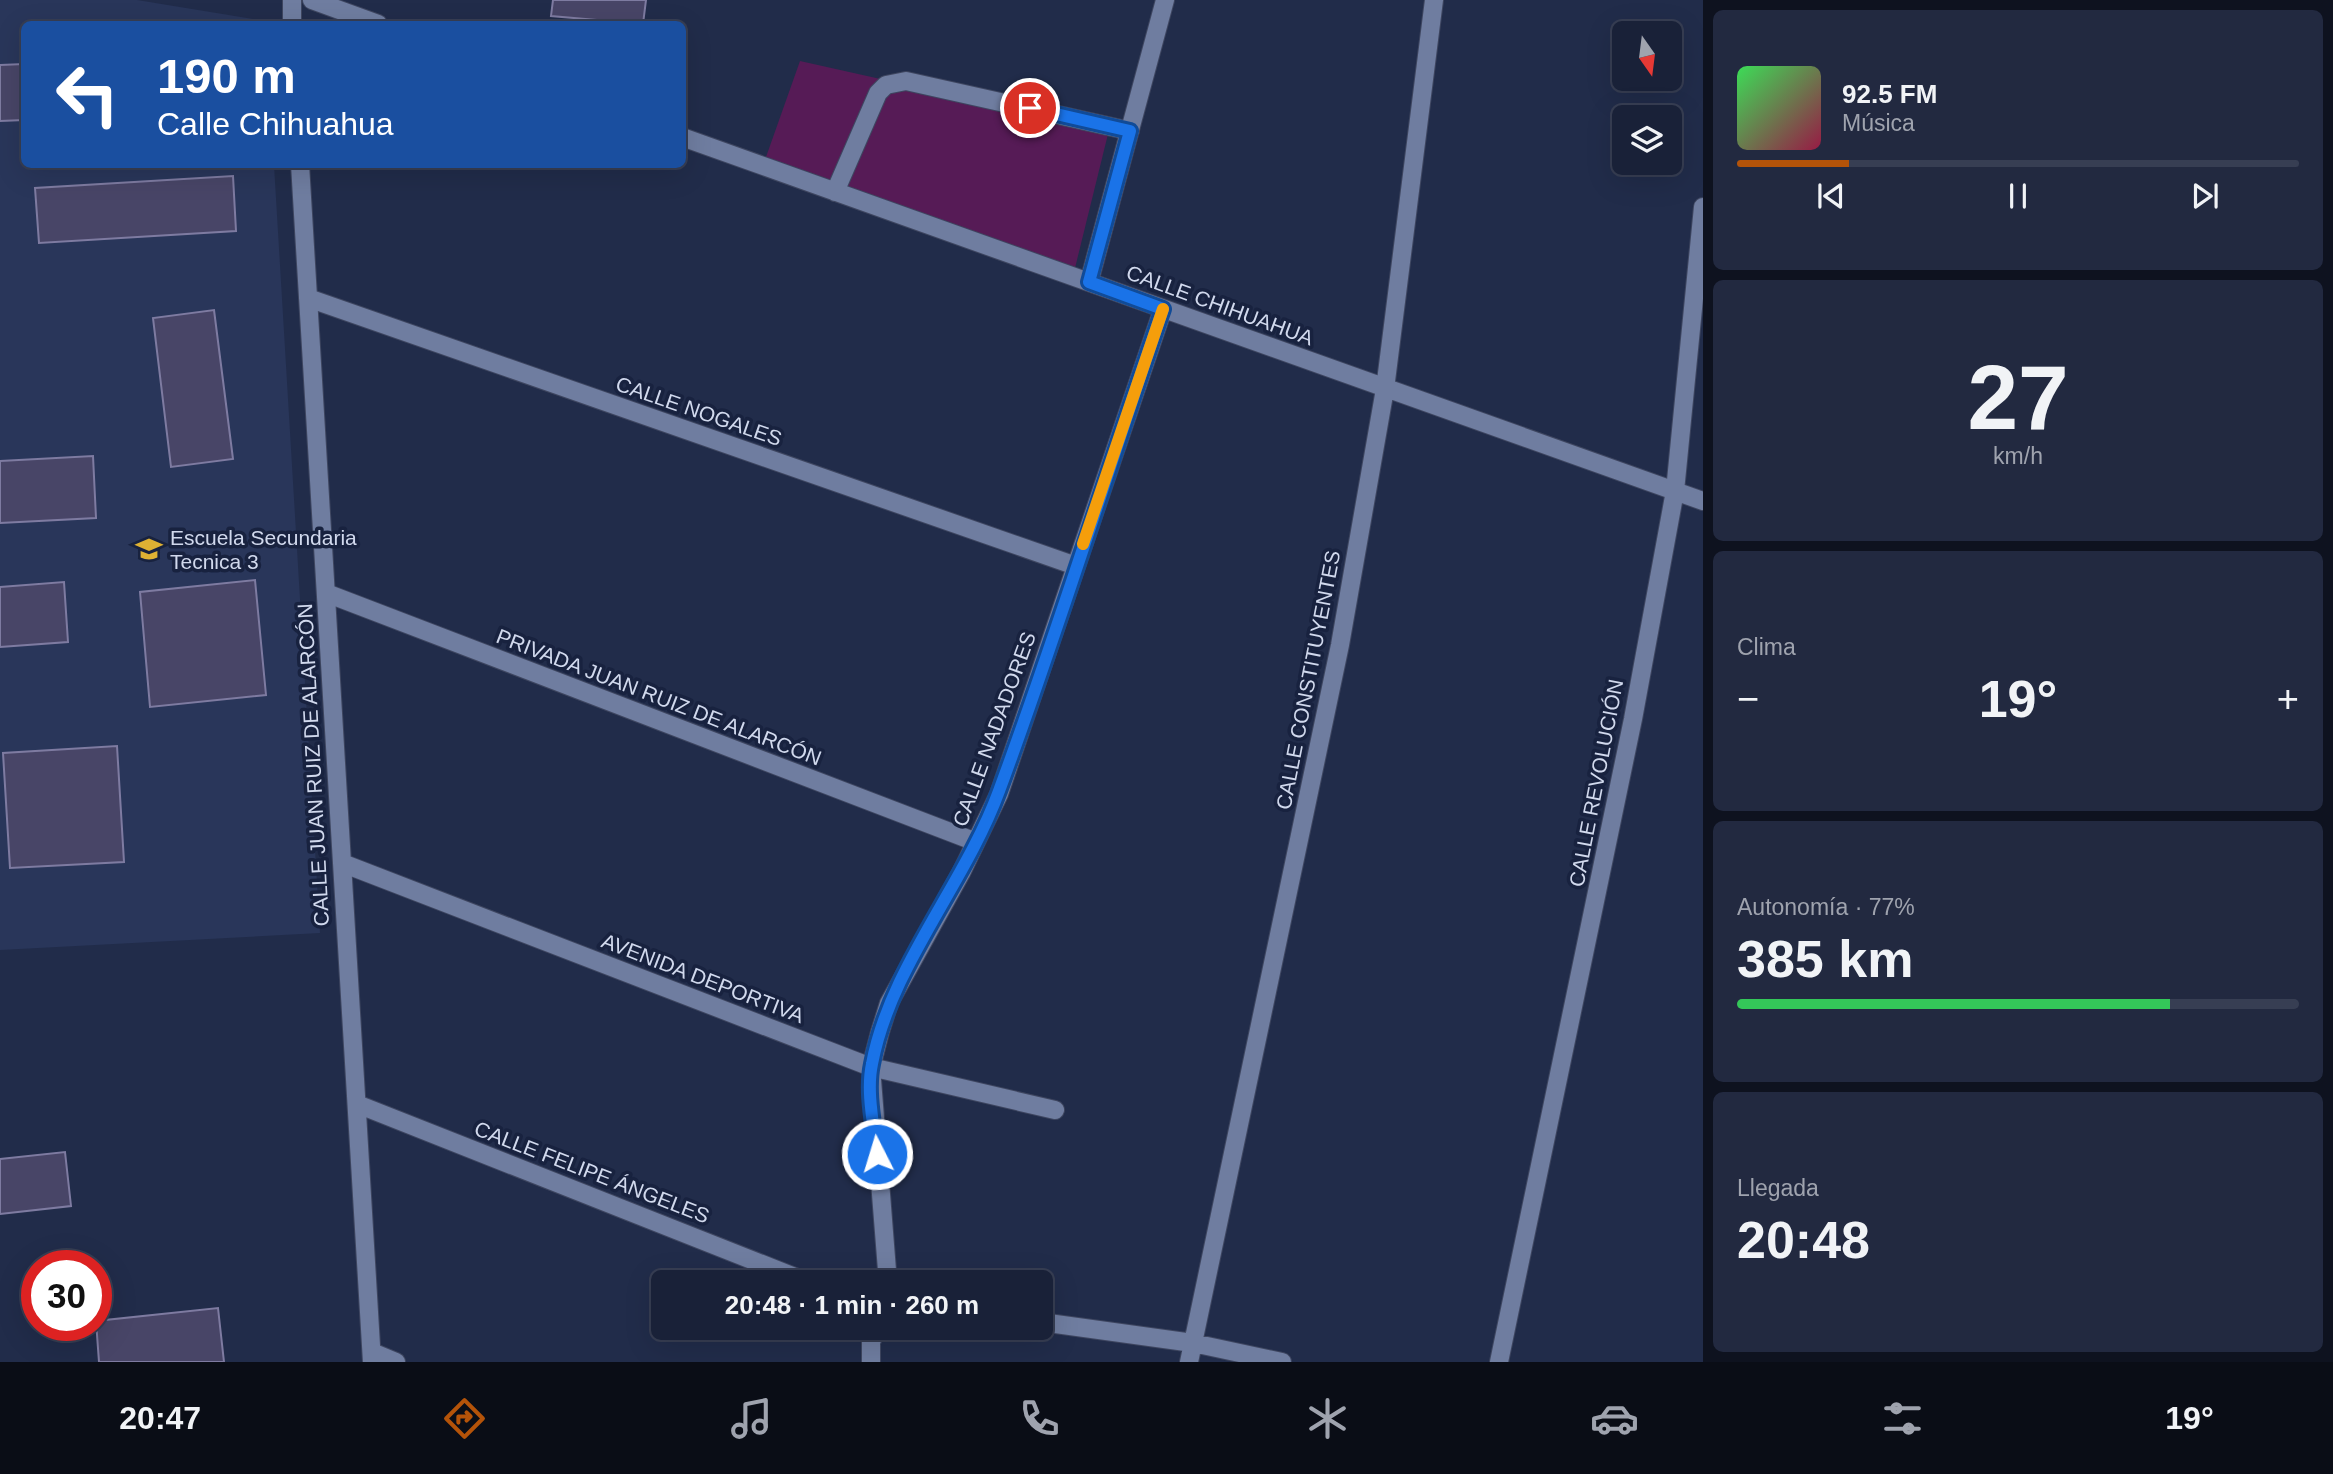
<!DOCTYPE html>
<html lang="es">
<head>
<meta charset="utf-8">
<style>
  body { margin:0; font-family:Arial,sans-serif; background:#222940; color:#f1f3f6; height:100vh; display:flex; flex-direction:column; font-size:26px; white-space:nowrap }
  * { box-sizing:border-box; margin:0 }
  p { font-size:23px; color:#9fa3ae }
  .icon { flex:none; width:38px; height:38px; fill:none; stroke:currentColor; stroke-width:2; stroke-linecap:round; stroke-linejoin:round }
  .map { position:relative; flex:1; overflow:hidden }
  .details { display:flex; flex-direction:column; gap:10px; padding:10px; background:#0e121f; width:630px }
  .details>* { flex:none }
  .guide { position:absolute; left:21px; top:21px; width:665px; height:147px; border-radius:10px; box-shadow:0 7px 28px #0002,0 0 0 2px #373e53; background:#1a4fa0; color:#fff; overflow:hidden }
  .needle { width:46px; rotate:166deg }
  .controls { position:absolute; left:1612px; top:21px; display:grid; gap:14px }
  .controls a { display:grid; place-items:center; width:70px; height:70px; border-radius:10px; background:#192138; box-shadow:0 7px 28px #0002,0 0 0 2px #373e53; font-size:35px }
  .speed { position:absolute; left:21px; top:1250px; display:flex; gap:14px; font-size:35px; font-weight:700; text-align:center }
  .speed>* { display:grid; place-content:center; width:91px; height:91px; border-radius:50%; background:#192138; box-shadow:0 7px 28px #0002,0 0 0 2px #373e53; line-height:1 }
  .speed .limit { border:10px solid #d22; background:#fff; color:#111 }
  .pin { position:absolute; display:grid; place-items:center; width:60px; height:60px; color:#fff; margin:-30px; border:4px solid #fff; border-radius:50%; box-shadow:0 2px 7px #0007 }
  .me { position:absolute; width:77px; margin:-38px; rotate:355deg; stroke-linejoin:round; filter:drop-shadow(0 0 5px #0008) }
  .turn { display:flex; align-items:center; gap:24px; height:147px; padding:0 21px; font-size:32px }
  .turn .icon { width:91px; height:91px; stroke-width:2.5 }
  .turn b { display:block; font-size:49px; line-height:60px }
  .big { font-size:52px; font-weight:700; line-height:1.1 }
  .details .widget { flex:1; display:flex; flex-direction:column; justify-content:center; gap:10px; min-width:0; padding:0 24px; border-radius:10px; background:#222940 }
  .details .dial { align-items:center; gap:0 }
  .dial b { font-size:91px; line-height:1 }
  .song { display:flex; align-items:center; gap:21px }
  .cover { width:84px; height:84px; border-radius:10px; background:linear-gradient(135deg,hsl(130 70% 55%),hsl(340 70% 35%)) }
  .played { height:7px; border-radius:4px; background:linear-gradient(90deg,#b45309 20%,#373e53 20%) }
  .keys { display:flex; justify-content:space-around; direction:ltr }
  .heat { display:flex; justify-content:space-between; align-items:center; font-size:38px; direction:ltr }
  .charge { height:10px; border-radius:5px; background:linear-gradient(90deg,#34c759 77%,#373e53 0) }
  .trip { position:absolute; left:651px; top:1270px; width:402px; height:70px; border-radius:10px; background:#192138; box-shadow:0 7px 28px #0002,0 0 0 2px #373e53; font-weight:700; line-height:70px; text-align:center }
  .menu { display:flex; height:112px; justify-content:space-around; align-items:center; background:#0a0d16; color:#9fa3ae }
  .menu .icon { width:49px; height:49px }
  .menu .selected { color:#b45309 }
  .menu b { font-size:32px; color:#f1f3f6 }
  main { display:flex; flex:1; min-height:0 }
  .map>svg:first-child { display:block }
  .built { fill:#29365a }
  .green { fill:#561b56 }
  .building { fill:#484567; stroke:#7e7ba1; stroke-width:2 }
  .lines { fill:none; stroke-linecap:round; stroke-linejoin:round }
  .minor-casing { stroke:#3e4660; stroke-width:20 }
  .minor { stroke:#6f7da0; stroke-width:18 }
  .route-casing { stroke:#114b97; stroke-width:18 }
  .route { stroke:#1a73e8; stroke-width:12 }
  .slow { stroke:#f59e0b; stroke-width:12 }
  .labels { text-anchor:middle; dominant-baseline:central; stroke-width:7; stroke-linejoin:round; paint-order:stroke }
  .street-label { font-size:21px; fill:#d1d9ed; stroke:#18223f }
  .poi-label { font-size:21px; fill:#d1d9ed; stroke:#18223f; text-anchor:start }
</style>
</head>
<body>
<main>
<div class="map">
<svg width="1703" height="1362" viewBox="0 0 1703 1362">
  <rect width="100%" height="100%" fill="#212c4a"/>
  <path class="built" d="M0,0H137L265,21V24H24V164L274,165L320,933L0,950Z"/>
  <path class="green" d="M800,61L1109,130L1075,268L766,157Z"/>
  <path class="building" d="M553,0H646L643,24L551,16Z
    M24,64V120L0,121V65Z
    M233,176L236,231L39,243L35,188Z
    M214,310L233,459L171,467L153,318Z
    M93,456L96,518L0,523V461Z
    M255,580L266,695L150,707L140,592Z
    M64,582L68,642L0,647V587Z
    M117,746L124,862L10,868L3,753Z
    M65,1152L71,1206L0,1214V1159Z
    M218,1308L224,1362H99L96,1321Z"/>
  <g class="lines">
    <g class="minor-casing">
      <path id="minor" d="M292,0V24
        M312,0L378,24
        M682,137L1703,501
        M300,164L372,1362
        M835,192L878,93L886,85L906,81L1130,131
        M1089,282L1165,0
        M308,298L1076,566
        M326,593L976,842
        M342,863L871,1067L1055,1110
        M357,1104L810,1283
        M888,1283L871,1067L880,1032L889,1003L961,873L999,794L1163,309
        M1041,1322L1193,1343L1282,1362
        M372,1352L396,1362
        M871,1362V1342L877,1328
        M1189,1362L1340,645L1385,389L1434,0
        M1499,1362L1633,719L1675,491L1703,207"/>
    </g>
    <use href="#minor" class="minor"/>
  </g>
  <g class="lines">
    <g class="route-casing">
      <path id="route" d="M877,1154C874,1126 866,1092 872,1064C890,967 965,884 999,791C1058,632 1108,469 1163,309L1089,282L1130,131L1030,108"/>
    </g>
    <use href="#route" class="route"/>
    <path class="slow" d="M1083,544L1163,309"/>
  </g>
  <defs>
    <g id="school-bare" transform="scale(2.1)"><path d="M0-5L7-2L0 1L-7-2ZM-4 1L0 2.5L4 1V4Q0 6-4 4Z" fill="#deb133" stroke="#18223f" stroke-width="2.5" paint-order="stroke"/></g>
  </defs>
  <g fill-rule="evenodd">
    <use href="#school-bare" x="149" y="549"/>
  </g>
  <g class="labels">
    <g class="street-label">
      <text transform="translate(1220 305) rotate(20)">CALLE CHIHUAHUA</text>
      <text transform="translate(699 411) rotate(19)">CALLE NOGALES</text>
      <text transform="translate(1308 680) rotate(-79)">CALLE CONSTITUYENTES</text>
      <text transform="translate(659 697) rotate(21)">PRIVADA JUAN RUIZ DE ALARCÓN</text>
      <text transform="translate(994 729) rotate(-70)">CALLE NADADORES</text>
      <text transform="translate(313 765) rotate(-93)">CALLE JUAN RUIZ DE ALARCÓN</text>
      <text transform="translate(1596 783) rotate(-79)">CALLE REVOLUCIÓN</text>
      <text transform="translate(703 978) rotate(21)">AVENIDA DEPORTIVA</text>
      <text transform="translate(592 1172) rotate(21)">CALLE FELIPE ÁNGELES</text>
    </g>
    <g class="poi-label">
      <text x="170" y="537">Escuela Secundaria<tspan x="170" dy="24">Tecnica 3</tspan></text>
    </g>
  </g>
</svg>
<div class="controls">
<a><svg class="needle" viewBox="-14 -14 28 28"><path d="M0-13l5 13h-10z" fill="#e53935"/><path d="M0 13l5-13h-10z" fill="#9fa3ae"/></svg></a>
<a><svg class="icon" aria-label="layers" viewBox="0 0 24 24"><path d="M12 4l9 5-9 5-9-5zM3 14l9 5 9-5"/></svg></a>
</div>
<div class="speed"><div class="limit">30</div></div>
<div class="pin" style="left:1030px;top:108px;background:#d93025"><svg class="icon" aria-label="arrive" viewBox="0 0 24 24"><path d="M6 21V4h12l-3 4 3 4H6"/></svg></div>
<svg class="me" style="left:877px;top:1154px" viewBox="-20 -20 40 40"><circle r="17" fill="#1a73e8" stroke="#fff" stroke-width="3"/><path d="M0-11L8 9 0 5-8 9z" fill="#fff"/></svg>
<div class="trip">20:48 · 1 min · 260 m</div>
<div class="guide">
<div class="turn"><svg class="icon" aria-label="left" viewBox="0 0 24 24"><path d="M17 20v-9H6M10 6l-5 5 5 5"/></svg><div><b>190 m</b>Calle Chihuahua</div></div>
</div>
</div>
<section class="details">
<div class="widget">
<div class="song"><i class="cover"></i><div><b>92.5 FM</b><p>Música</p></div></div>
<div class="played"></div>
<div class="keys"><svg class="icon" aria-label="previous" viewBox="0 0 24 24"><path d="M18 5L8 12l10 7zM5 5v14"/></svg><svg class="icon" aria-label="pause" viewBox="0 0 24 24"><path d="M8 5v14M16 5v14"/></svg><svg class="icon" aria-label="next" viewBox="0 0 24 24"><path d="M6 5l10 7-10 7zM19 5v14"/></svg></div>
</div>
<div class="widget dial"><b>27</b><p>km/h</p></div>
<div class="widget"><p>Clima</p>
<div class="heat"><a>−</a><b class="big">19°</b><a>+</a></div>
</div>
<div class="widget"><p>Autonomía · 77%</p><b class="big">385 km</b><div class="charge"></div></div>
<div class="widget"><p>Llegada</p><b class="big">20:48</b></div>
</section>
</main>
<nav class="menu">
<b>20:47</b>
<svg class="icon selected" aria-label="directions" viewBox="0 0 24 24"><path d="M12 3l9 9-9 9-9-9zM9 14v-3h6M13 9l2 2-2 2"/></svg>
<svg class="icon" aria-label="music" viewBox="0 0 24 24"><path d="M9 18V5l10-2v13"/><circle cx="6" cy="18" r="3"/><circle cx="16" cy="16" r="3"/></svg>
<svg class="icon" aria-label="phone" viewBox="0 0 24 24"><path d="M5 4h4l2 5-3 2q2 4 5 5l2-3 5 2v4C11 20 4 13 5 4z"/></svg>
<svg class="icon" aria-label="climate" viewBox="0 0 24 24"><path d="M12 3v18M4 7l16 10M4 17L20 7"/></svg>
<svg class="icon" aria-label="car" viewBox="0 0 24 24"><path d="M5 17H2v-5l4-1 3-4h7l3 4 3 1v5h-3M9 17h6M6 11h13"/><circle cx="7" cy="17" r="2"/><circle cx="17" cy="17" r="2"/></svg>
<svg class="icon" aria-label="filters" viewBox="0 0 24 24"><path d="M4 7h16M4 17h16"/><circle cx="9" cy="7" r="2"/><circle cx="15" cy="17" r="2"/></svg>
<b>19°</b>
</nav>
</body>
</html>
